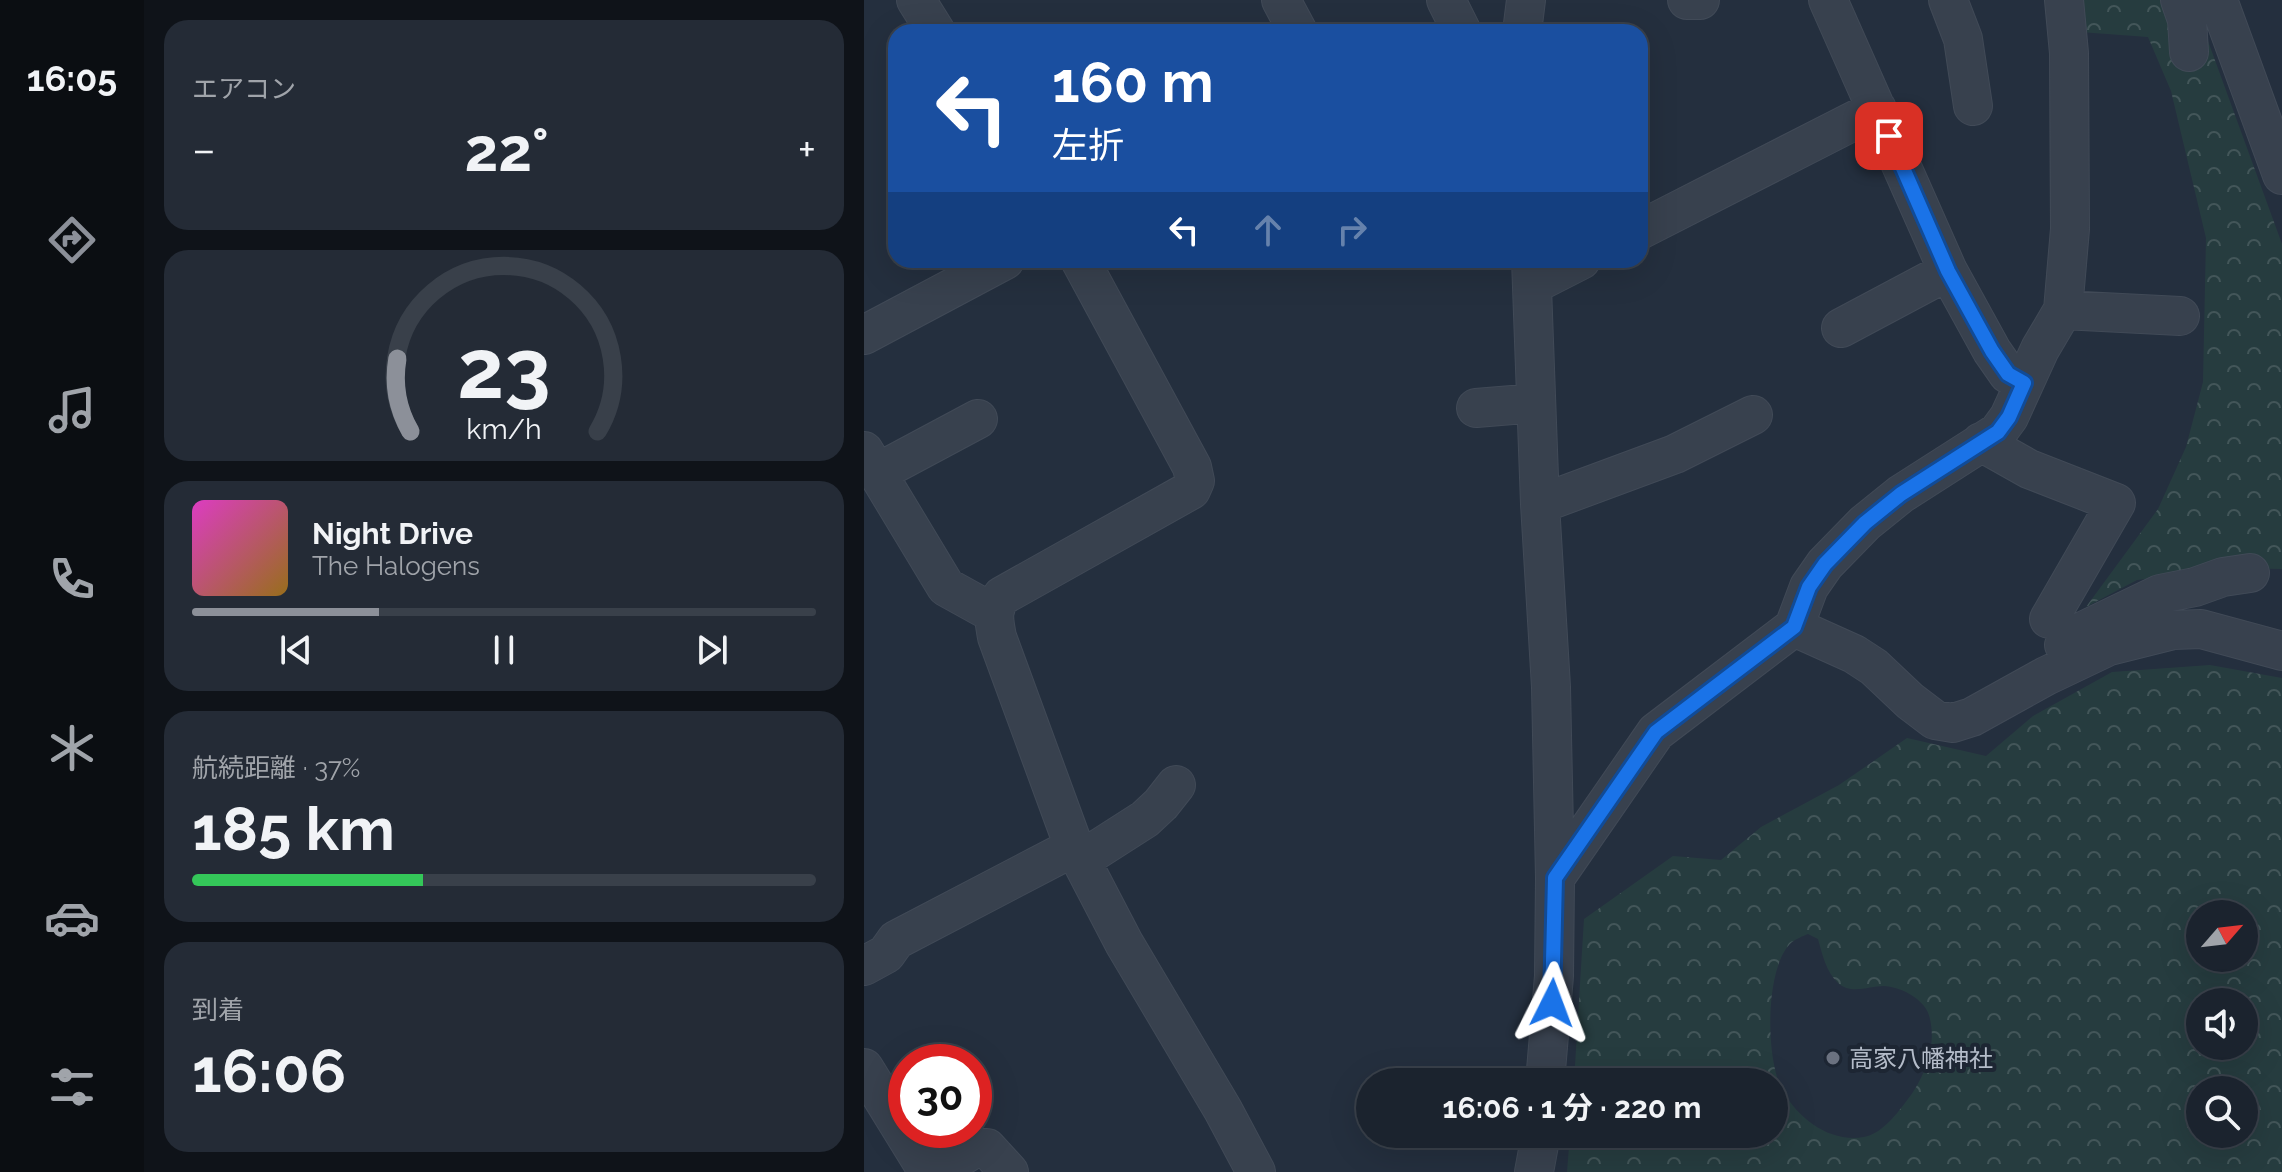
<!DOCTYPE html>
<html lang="ja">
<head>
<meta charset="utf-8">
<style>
  body { margin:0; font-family:Raleway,"Noto Sans JP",sans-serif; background:#242b36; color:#f1f3f6; height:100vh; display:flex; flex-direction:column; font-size:30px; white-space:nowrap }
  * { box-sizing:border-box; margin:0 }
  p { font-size:26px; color:#a0a4aa }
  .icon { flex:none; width:44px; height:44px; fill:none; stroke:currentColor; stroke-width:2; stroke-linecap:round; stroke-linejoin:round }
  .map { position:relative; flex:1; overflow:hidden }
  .drawer { display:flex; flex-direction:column; gap:20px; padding:20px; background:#0f1319; width:720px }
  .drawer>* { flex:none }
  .top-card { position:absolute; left:24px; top:24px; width:760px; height:244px; border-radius:24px; box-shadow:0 8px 32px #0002,0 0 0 2px #39404a; background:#1a4fa0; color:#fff; overflow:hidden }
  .needle { width:52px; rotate:62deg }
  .controls { position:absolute; left:1322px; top:900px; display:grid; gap:16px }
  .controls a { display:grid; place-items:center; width:72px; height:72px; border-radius:50%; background:#1b232e; box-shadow:0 8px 32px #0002,0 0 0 2px #39404a; font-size:40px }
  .speed { position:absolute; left:24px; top:1044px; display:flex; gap:16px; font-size:40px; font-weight:700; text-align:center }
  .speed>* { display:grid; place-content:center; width:104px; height:104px; border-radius:50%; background:#1b232e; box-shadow:0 8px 32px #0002,0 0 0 2px #39404a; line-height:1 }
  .speed .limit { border:12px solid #d22; background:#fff; color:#111 }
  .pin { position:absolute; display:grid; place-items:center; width:68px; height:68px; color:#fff; margin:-34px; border-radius:16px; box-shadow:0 4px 12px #0006 }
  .me { position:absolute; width:88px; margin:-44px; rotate:3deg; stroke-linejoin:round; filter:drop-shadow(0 0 6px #0008) }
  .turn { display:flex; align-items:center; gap:28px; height:168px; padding:0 32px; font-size:36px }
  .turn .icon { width:104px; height:104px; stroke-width:2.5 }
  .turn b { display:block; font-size:56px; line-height:68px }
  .lanes { display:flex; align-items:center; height:76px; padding:0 32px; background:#0003; justify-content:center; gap:40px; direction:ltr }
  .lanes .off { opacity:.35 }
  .big { font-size:60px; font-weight:700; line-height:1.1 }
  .drawer .widget { flex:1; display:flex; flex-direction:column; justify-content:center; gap:12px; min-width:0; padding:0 28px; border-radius:24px; background:#242b36 }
  .drawer .dial { align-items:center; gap:0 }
  .dial svg { height:208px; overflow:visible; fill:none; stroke:#39404a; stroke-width:7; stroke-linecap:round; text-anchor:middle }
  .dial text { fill:#f1f3f6; stroke:none }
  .song { display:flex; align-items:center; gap:24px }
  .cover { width:96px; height:96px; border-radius:12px; background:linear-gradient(135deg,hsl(310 70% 55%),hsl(40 70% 35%)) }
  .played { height:8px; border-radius:4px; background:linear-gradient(90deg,#8c9099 30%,#39404a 30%) }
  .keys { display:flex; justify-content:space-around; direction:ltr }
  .heat { display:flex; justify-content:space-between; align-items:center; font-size:44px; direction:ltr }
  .charge { height:12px; border-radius:6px; background:linear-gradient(90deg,#34c759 37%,#39404a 0) }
  .trip { position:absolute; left:492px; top:1068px; width:432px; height:80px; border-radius:40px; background:#1b232e; box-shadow:0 8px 32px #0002,0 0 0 2px #39404a; font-weight:700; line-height:80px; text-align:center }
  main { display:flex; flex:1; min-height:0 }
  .tabs { display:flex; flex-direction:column; width:144px; justify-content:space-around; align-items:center; background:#0b0e12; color:#a0a4aa }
  .tabs .icon { width:56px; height:56px }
  .tabs .active { color:#8c9099 }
  .tabs b { font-size:36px; color:#f1f3f6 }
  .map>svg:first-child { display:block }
  .forest { fill:url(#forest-crowns); fill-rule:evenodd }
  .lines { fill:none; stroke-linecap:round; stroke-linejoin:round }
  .street-casing { stroke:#414a57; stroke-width:40 }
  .street { stroke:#38414e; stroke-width:38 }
  .route-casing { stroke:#114b97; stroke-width:20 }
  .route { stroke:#1a73e8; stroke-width:14 }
  .worship-dot { fill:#6b7280; stroke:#1d2633; stroke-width:3 }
  .labels { text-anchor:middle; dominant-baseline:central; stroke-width:8; stroke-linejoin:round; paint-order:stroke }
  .poi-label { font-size:24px; fill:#b4bcc9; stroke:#1d2633; text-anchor:start }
</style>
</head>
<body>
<main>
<nav class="tabs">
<b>16:05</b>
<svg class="icon active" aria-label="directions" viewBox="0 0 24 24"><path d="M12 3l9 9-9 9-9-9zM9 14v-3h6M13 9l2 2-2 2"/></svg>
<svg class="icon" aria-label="music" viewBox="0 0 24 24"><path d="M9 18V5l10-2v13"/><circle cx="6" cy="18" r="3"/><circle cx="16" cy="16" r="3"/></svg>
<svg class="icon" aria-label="phone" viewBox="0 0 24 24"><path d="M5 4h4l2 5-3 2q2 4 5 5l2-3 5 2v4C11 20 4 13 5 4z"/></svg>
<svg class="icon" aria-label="climate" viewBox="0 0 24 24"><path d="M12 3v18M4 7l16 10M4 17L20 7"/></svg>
<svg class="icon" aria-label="car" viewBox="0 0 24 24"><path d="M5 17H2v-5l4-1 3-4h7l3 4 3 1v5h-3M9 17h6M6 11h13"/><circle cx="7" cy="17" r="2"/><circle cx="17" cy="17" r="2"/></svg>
<svg class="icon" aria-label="filters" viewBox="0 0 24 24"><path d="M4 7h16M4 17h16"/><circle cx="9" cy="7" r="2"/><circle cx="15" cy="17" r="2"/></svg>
</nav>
<section class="drawer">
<div class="widget"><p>エアコン</p>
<div class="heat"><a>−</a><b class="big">22°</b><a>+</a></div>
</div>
<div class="widget dial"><svg viewBox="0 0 100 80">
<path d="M14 69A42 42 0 1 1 86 69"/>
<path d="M14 69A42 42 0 0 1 9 41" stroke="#8c9099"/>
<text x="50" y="56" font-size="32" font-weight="700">23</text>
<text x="50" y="72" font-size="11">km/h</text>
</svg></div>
<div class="widget">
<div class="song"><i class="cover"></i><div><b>Night Drive</b><p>The Halogens</p></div></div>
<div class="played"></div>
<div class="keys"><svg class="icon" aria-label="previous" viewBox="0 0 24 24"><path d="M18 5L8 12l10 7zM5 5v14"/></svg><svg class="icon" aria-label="pause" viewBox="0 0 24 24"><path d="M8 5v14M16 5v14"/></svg><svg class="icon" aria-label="next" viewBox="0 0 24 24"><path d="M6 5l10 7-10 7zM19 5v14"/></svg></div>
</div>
<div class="widget"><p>航続距離 · 37%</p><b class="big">185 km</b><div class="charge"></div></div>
<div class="widget"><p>到着</p><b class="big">16:06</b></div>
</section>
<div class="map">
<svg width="1418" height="1172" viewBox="0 0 1418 1172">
  <defs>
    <pattern id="forest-crowns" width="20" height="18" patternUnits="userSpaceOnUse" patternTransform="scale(2)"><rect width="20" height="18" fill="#263c3f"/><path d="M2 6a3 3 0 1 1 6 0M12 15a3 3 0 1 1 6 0" fill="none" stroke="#435659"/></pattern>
  </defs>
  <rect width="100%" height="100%" fill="#242f3e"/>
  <path class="forest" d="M1212,0H1329L1418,244V569L1372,568L1273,580L1222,607L1294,509L1322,447L1339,382L1342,238L1307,91L1284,37L1216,32Z
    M1346,665L1418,678V1172H703L706,1134H910V1082H710L720,919L809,856L857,860L897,827L975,785L1043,738L1122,756L1169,716L1248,672ZM1336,914H1380V958H1336ZM944,934L954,939C958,953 962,972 974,983C987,995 1005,986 1020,986C1033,987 1044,992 1053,999C1060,1005 1064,1010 1066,1019C1073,1048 1059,1081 1041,1103C1031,1116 1017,1134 1000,1137C967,1143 936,1120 920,1093C901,1064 900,966 928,942C932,939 939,936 944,934ZM1336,1002H1380V1046H1336ZM1336,1090H1380V1134H1336Z"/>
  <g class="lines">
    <g class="street-casing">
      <path id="street" d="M52,0L72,32
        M417,0L434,32
        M582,0L598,32
        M823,0H836
        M964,0L1084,271L1128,351L1144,374L1160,383
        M1084,0L1099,39L1109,106
        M1316,0L1323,20L1325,52
        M1354,0L1418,175
        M658,32L662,0
        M776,230L1013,109
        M216,260L328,467L331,481L327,490L138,596C127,610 130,620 133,637L210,847L260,943L359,1110L392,1172
        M667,260L676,504L687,687L691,878L690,976L681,1082
        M668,285L717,260
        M1199,310L1316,316
        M977,328L1084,271
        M0,335L141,260
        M612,408L672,403
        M1117,442L1165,469L1252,503L1185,619
        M0,451L82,587L129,613
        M13,473L114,419
        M676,504L811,454L889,415
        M930,627L990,654L1010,667L1046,701L1071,720L1089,723L1108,717L1182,676L1245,646L1309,630L1337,629L1418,651
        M1200,645L1219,631L1296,594L1331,587L1359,577L1386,573
        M217,860L281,819L297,804L312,785
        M691,878L792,732L930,627L945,587L961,564L1001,523L1037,494L1134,432L1145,417L1176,349L1199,310L1206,229L1205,53L1200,0
        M0,966L22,954L32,940L210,847
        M0,1068L64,1172
        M71,1172L111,1148H123L145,1172
        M670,1172L677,1134"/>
    </g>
    <use href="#street" class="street"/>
  </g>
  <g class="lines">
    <g class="route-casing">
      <path id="route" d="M688,1003L691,878L792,732L930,627L945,587L961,564L1001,523L1037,494L1134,432L1145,417L1160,383L1144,374L1128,351L1084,271L1025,136"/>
    </g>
    <use href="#route" class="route"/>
  </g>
  <circle class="worship-dot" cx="969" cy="1058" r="8"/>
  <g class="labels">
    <g class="poi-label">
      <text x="985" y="1058">高家八幡神社</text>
    </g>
  </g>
</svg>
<div class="controls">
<a><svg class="needle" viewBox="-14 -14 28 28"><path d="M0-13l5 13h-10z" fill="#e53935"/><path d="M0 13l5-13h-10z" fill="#a0a4aa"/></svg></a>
<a><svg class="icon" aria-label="sound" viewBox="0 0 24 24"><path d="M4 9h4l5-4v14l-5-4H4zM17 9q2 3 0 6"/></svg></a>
<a><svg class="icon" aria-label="search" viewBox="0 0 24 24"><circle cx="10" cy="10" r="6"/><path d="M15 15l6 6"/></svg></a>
</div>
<div class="speed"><div class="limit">30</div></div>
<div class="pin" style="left:1025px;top:136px;background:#d93025"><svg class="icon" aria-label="arrive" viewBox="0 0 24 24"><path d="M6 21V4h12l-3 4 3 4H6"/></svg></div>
<svg class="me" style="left:688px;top:1003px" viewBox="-20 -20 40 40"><path d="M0-17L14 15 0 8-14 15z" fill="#1a73e8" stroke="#fff" stroke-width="4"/></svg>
<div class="trip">16:06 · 1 分 · 220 m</div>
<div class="top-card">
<div class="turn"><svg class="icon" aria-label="left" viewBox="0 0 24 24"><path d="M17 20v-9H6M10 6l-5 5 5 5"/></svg><div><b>160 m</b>左折</div></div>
<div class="lanes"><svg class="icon" aria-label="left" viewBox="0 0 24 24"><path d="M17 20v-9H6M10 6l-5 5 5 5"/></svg><svg class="icon off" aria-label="ahead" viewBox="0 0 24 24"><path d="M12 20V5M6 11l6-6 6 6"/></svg><svg class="icon off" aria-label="right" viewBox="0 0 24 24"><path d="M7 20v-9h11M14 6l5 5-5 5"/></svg></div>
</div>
</div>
</main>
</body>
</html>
